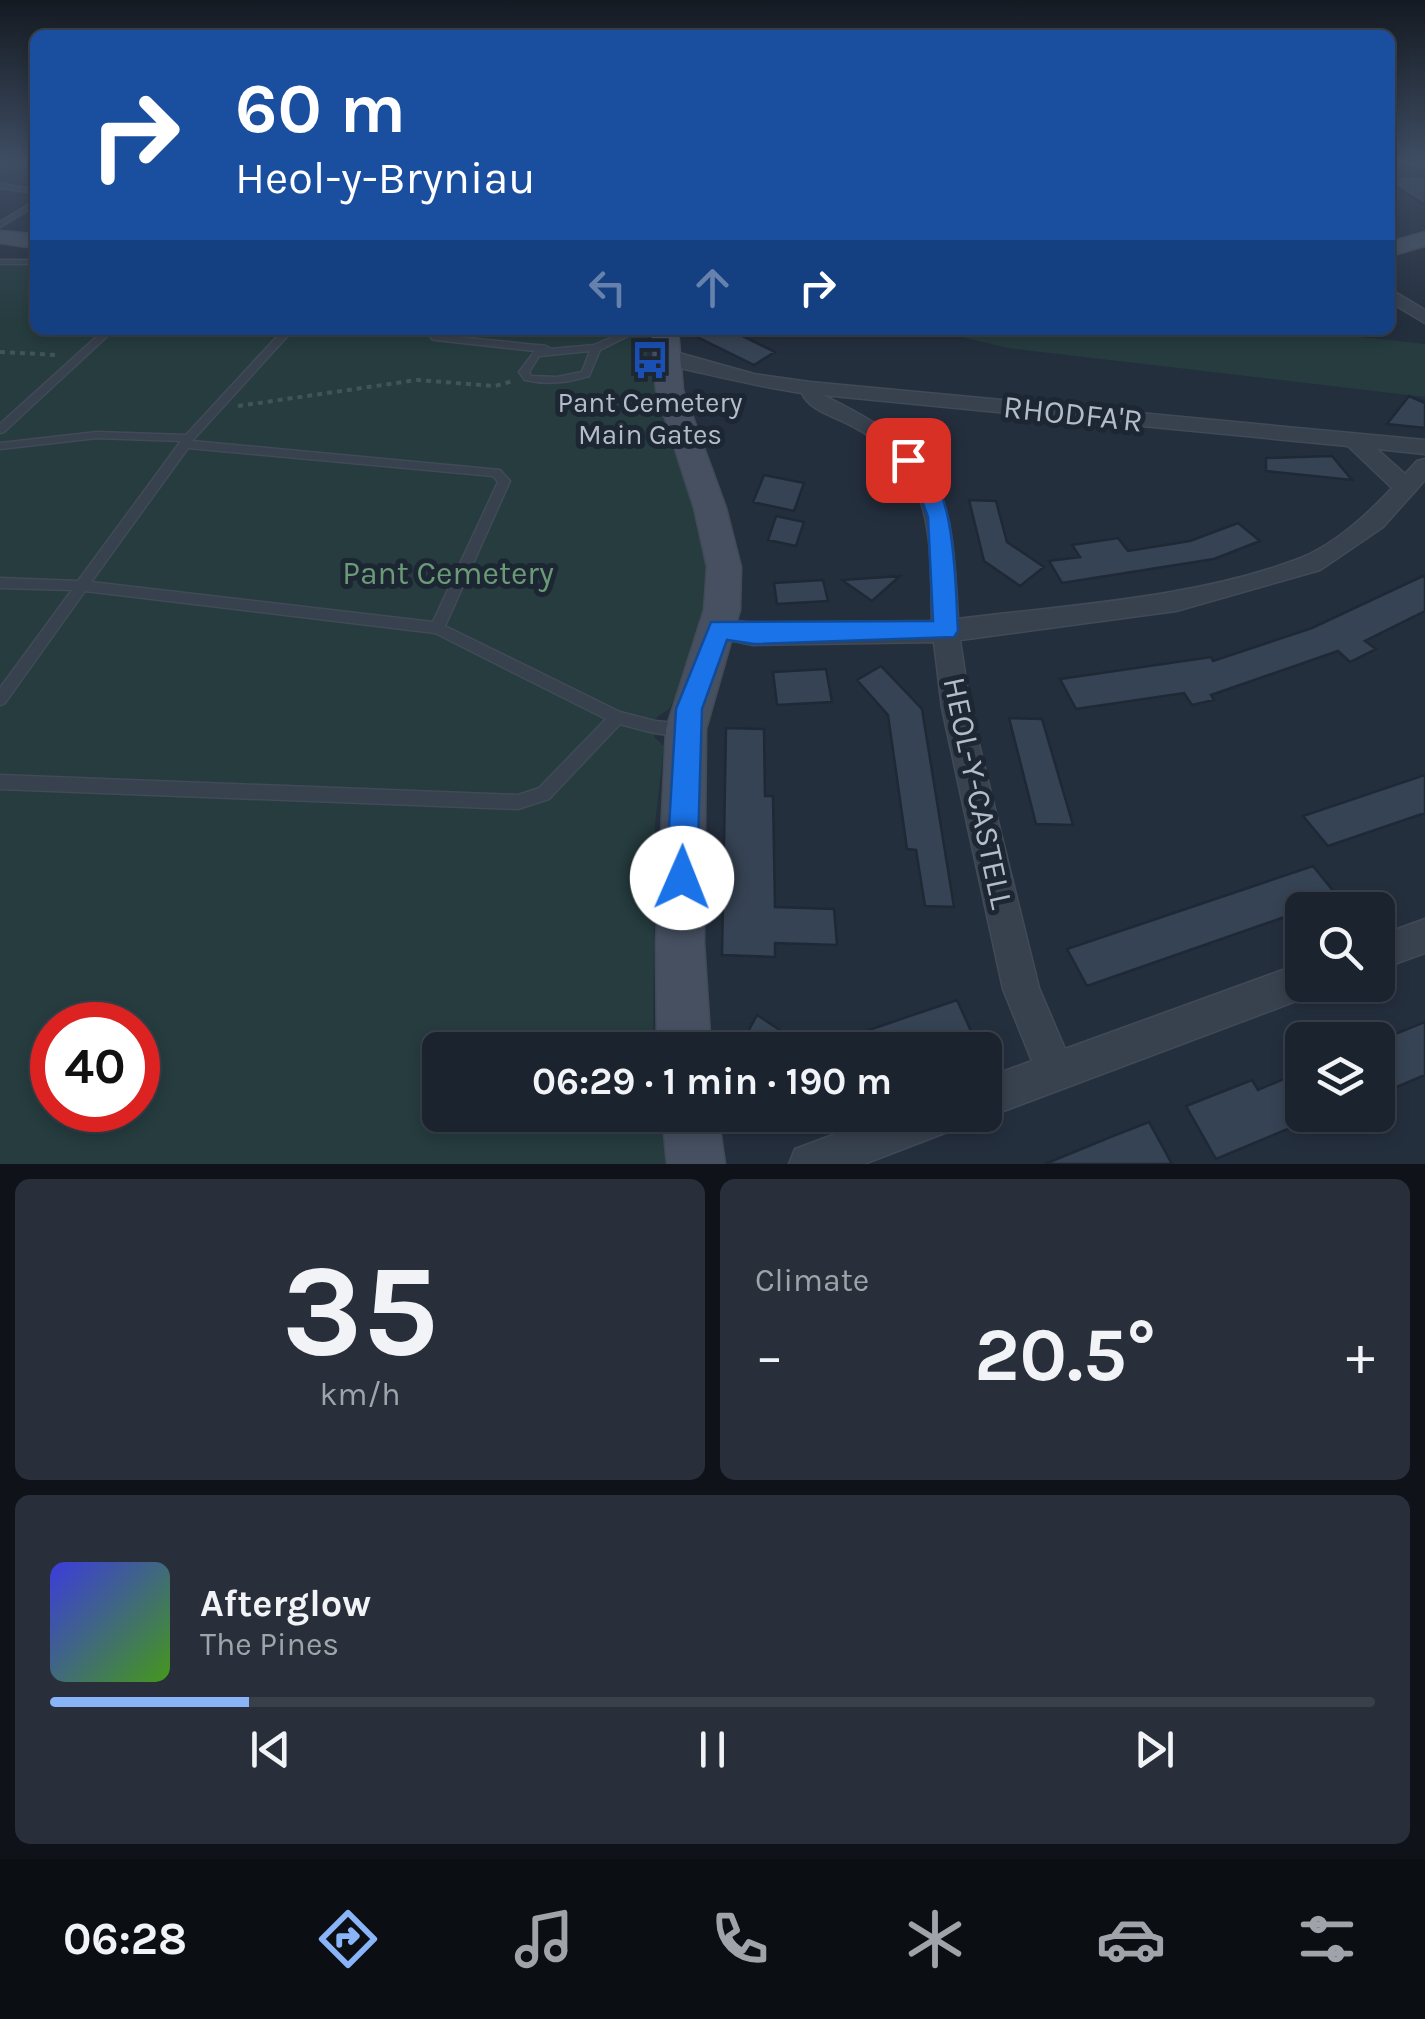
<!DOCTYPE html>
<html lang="en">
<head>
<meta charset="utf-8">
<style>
  body { margin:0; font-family:Karla,sans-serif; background:#282f3a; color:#f1f3f6; height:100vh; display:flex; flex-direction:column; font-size:38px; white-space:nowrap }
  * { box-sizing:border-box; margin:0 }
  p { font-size:32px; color:#a0a4aa }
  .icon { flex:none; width:55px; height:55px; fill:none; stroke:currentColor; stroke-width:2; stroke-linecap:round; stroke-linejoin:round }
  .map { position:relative; height:1164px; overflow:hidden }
  .sheet { display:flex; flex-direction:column; gap:15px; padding:15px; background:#0f1319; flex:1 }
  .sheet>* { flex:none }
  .hud { position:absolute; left:30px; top:30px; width:1365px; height:305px; border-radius:15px; box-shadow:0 5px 15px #0003,0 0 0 2px #39404a; background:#1a4fa0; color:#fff; overflow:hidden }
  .controls { position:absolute; left:1285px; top:892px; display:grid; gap:20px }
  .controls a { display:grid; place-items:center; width:110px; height:110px; border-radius:15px; background:#1b232e; box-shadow:0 5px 15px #0003,0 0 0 2px #39404a; font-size:50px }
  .speed { position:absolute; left:30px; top:1002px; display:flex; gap:20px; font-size:50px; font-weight:700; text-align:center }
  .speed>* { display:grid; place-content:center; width:130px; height:130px; border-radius:50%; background:#1b232e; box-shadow:0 5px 15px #0003,0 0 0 2px #39404a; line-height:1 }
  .speed .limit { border:15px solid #d22; background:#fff; color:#111 }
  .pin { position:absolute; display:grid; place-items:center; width:85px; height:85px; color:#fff; margin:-42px; border-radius:20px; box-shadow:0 5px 15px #0006 }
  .me { position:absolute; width:110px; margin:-55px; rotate:1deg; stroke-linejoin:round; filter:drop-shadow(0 0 8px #0008) }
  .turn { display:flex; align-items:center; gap:35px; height:210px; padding:0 40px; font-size:45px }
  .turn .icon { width:130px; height:130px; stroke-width:2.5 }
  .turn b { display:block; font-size:70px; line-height:85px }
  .lanes { display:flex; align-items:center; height:95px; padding:0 40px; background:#0003; justify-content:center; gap:50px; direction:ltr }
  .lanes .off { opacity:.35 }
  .big { font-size:75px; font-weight:700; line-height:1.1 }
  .sheet .tile { flex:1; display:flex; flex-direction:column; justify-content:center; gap:15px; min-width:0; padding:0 35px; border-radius:15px; background:#282f3a }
  .sheet .dial { align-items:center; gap:0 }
  .dial b { font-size:130px; line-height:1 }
  .song { display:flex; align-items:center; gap:30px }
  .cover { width:120px; height:120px; border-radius:15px; background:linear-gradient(135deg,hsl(240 70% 55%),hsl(100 70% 35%)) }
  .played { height:10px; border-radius:5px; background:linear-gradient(90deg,#8ab4f8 15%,#39404a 15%) }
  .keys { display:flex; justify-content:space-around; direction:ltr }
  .heat { display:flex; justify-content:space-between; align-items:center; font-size:55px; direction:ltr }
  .sheet .tiles { flex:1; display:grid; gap:15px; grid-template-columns:1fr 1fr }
  .tile:last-child { grid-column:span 2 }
  .trip { position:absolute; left:422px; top:1032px; width:580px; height:100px; border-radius:15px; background:#1b232e; box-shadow:0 5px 15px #0003,0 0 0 2px #39404a; font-weight:700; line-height:100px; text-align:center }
  .tabs { display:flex; height:160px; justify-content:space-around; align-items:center; background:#0b0e12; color:#a0a4aa }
  .tabs .icon { width:70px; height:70px }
  .tabs .active { color:#8ab4f8 }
  .tabs b { font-size:45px; color:#f1f3f6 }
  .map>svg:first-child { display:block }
  .green { fill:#263c3f; fill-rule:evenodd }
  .building { fill:#364354; stroke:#1f2835; stroke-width:2.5 }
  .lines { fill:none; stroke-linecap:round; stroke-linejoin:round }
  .lane-casing { stroke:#414a57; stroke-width:3 }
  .street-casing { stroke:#414a57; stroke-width:3 }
  .secondary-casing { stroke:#414a57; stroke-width:3 }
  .path { stroke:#3f5557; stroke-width:4; stroke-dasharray:5 5; stroke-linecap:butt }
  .lane { fill:#38414e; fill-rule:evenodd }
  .street { fill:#38414e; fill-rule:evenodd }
  .secondary { fill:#465061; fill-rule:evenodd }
  .route { fill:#1a73e8; stroke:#114b97; stroke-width:2.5 }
  .labels { text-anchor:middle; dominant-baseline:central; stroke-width:10; stroke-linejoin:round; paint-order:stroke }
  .far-poi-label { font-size:28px; fill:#b4bcc9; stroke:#1d2633 }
  .street-label { font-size:32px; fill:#b4bcc9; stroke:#1d2633 }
  .park-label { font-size:32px; fill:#6b9a76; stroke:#1d2633 }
</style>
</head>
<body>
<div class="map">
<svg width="1425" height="1164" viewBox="0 0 1425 1164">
  <rect width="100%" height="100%" fill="#242f3e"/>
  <path class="green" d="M0,266H35V330H648L647,361L676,444L707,559V613L694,661L669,709L657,717L654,737L664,746L655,824L653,1050H440V1115H659L667,1164H0ZM52,1025H138V1110H52Z
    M931,330H1298L1425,344V397L1008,348Z"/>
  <path class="building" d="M1425,176V205L1390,183V177Z
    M683,330H730L775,352L754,365Z
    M1409,396L1425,403V428L1387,424Z
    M1332,456L1352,480L1266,471V458Z
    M764,475L804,483L794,511L753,502Z
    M969,500L996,501L1007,542L1044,567L1020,586L984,561Z
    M776,516L804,522L796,546L768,540Z
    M1238,523L1260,541L1214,559L1062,583L1049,561L1080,557L1072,545L1118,538L1128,551L1190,541Z
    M1425,575V611L1365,641L1376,649L1350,662L1338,651L1211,695L1214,700L1192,705L1184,693L1076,709L1060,679L1211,657L1213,661L1312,628Z
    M900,576L872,601L842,580Z
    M823,580L828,601L777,604L774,583Z
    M881,666L922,709L954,907L925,906L916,850L907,849L888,715L857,680Z
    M826,669L832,702L777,705L773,672Z
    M1009,718L1042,719L1073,825L1036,824Z
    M726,728L764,729L765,796H773L775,907L834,909L837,945L775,943V957L722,955Z
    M1425,775V813L1328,846L1303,816Z
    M1313,866L1339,898L1087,986L1067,949Z
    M957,1000L975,1040L947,1050H873L866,1031Z
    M757,1015L810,1050H738Z
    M1425,1022V1075L1378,1095V1041Z
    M1302,1071V1123L1216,1159L1186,1106L1252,1080L1258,1090Z
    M1149,1122L1172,1164H1045L1113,1136Z"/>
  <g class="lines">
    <g class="lane-casing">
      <path id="lane" d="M0,184L35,189V193L0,188Z
        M35,201V206L0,227V222Z
        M0,260H35V264H0Z
        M104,330H114L4,432L0,433V424Z
        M283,330H293L192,441L500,470L510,481L445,626L620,712L655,721L688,724L690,729L688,734C665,738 642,730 620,724L549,799L518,809L0,789V775L518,795L539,788L606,719L435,633L85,591L5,703L0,705V688L72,590L0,588V578L78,581L181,441L97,438L0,449V443L97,432L186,435ZM188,448L493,476L498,482L433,622L91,582Z
        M426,330H436L438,335L546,346L551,349L594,345L628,330H640L600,350L589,376C567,383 547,385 525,380L519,372L535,351L435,340L432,339ZM590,351L582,372L557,377L531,376L529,372L539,356Z"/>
    </g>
    <g class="street-casing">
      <path id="street" d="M1408,161H1425V166L1410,164Z
        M1390,289L1425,310V323L1390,302Z
        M664,353H679L754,374L810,382L1425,440V454L1377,449L1405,474L1417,461L1425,459V480L1383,527L1320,570L1176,611L960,640L970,708L1039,988L1065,1049L1302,963V985H1318L1315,994L985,1118L979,1115H985V1078L1032,1061L1003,989L942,708L934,642L753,645L710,636L706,629L710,622L719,619L753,623L932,621C930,538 937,471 852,426C836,417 808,410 802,393C753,386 705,373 657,363L655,359ZM823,395L1348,446L1392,488C1368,514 1335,544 1301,558C1197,598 1069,605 958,619C951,487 947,456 823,395Z
        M1425,919V953L1378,970V936Z
        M887,1115H961L955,1129L864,1164H789L795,1149Z"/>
    </g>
    <g class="secondary-casing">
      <path id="secondary" d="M0,231L35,234V248L0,243Z
        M1425,232V246L1390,256V242Z
        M652,330H678L683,390L726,508L741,567L740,610L706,729L704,942L711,1050H657L656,942L666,729L704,610L707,567L694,508L656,390Z
        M662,1115H718L725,1164H667Z"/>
    </g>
    <path class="path" d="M0,352L57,355
      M238,406L417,380L495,386L513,381"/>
    <use href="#lane" class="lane"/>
    <use href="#street" class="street"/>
    <use href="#secondary" class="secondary"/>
  </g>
  <linearGradient id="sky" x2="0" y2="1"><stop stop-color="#141a22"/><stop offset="0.5" stop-color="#3f4d63"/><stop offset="1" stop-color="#3f4d63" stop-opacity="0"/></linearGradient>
  <rect width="1425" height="324" fill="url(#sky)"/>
  <path class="route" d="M908,454C958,470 955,588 958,631L954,637L754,644L727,640L702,709L697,878L692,888L682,893L671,888L666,878L676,709L711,622L933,621L928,517L914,479L899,460Z"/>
  <defs>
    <g id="bus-bare" transform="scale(3)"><path d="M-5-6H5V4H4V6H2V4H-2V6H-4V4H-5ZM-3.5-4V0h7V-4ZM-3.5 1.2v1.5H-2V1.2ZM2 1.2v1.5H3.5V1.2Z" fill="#1a4fb4" stroke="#1d2633" stroke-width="2.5" paint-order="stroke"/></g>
  </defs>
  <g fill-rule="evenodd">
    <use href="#bus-bare" x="650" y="360"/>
  </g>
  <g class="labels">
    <g class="far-poi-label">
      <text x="650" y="402">Pant Cemetery<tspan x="650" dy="32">Main Gates</tspan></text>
    </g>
    <g class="street-label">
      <text transform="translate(1073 414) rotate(6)">RHODFA'R</text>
      <text transform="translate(978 793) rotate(78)">HEOL-Y-CASTELL</text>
    </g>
    <g class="park-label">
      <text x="448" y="573">Pant Cemetery</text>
    </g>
  </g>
</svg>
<div class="controls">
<a><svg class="icon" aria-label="search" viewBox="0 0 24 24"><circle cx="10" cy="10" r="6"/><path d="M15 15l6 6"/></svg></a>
<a><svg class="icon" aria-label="layers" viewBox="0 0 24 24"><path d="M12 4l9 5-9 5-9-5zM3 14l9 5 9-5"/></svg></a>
</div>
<div class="speed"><div class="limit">40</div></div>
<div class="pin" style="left:908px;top:460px;background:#d93025"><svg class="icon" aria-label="arrive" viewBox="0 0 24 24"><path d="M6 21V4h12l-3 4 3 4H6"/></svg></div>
<svg class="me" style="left:682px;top:878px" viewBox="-20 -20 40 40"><circle r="19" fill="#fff"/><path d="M0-13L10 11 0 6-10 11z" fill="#1a73e8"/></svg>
<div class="trip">06:29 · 1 min · 190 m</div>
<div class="hud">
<div class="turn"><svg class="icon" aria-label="right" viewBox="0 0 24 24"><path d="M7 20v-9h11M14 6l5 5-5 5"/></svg><div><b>60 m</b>Heol-y-Bryniau</div></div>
<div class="lanes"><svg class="icon off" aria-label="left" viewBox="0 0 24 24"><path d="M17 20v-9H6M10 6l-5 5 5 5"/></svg><svg class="icon off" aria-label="ahead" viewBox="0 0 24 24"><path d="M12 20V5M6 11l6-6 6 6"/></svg><svg class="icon" aria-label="right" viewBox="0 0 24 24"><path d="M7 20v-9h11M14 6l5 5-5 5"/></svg></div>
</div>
</div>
<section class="sheet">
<div class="tiles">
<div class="tile dial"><b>35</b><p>km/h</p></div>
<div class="tile"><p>Climate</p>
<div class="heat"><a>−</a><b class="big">20.5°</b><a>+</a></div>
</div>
<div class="tile">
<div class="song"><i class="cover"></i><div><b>Afterglow</b><p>The Pines</p></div></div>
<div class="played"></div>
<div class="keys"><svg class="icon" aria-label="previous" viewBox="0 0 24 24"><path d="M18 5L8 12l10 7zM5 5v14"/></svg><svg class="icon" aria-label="pause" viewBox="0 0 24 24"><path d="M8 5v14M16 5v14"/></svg><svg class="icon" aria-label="next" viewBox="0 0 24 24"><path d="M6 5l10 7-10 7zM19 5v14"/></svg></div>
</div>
</div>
</section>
<nav class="tabs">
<b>06:28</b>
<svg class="icon active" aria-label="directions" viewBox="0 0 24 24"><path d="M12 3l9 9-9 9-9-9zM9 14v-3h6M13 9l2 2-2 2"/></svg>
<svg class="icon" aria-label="music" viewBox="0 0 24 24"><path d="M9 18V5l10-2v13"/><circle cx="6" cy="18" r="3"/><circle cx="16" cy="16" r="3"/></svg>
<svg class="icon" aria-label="phone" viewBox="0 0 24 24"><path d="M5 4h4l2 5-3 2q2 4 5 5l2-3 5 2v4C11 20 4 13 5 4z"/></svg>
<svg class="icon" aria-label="climate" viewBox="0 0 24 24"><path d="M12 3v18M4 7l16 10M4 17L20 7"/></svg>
<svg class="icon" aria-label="car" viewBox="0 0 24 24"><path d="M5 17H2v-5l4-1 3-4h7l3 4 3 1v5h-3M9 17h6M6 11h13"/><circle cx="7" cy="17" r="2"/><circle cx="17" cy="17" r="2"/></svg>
<svg class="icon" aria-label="filters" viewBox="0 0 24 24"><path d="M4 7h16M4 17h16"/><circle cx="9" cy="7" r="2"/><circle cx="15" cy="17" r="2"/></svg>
</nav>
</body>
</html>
